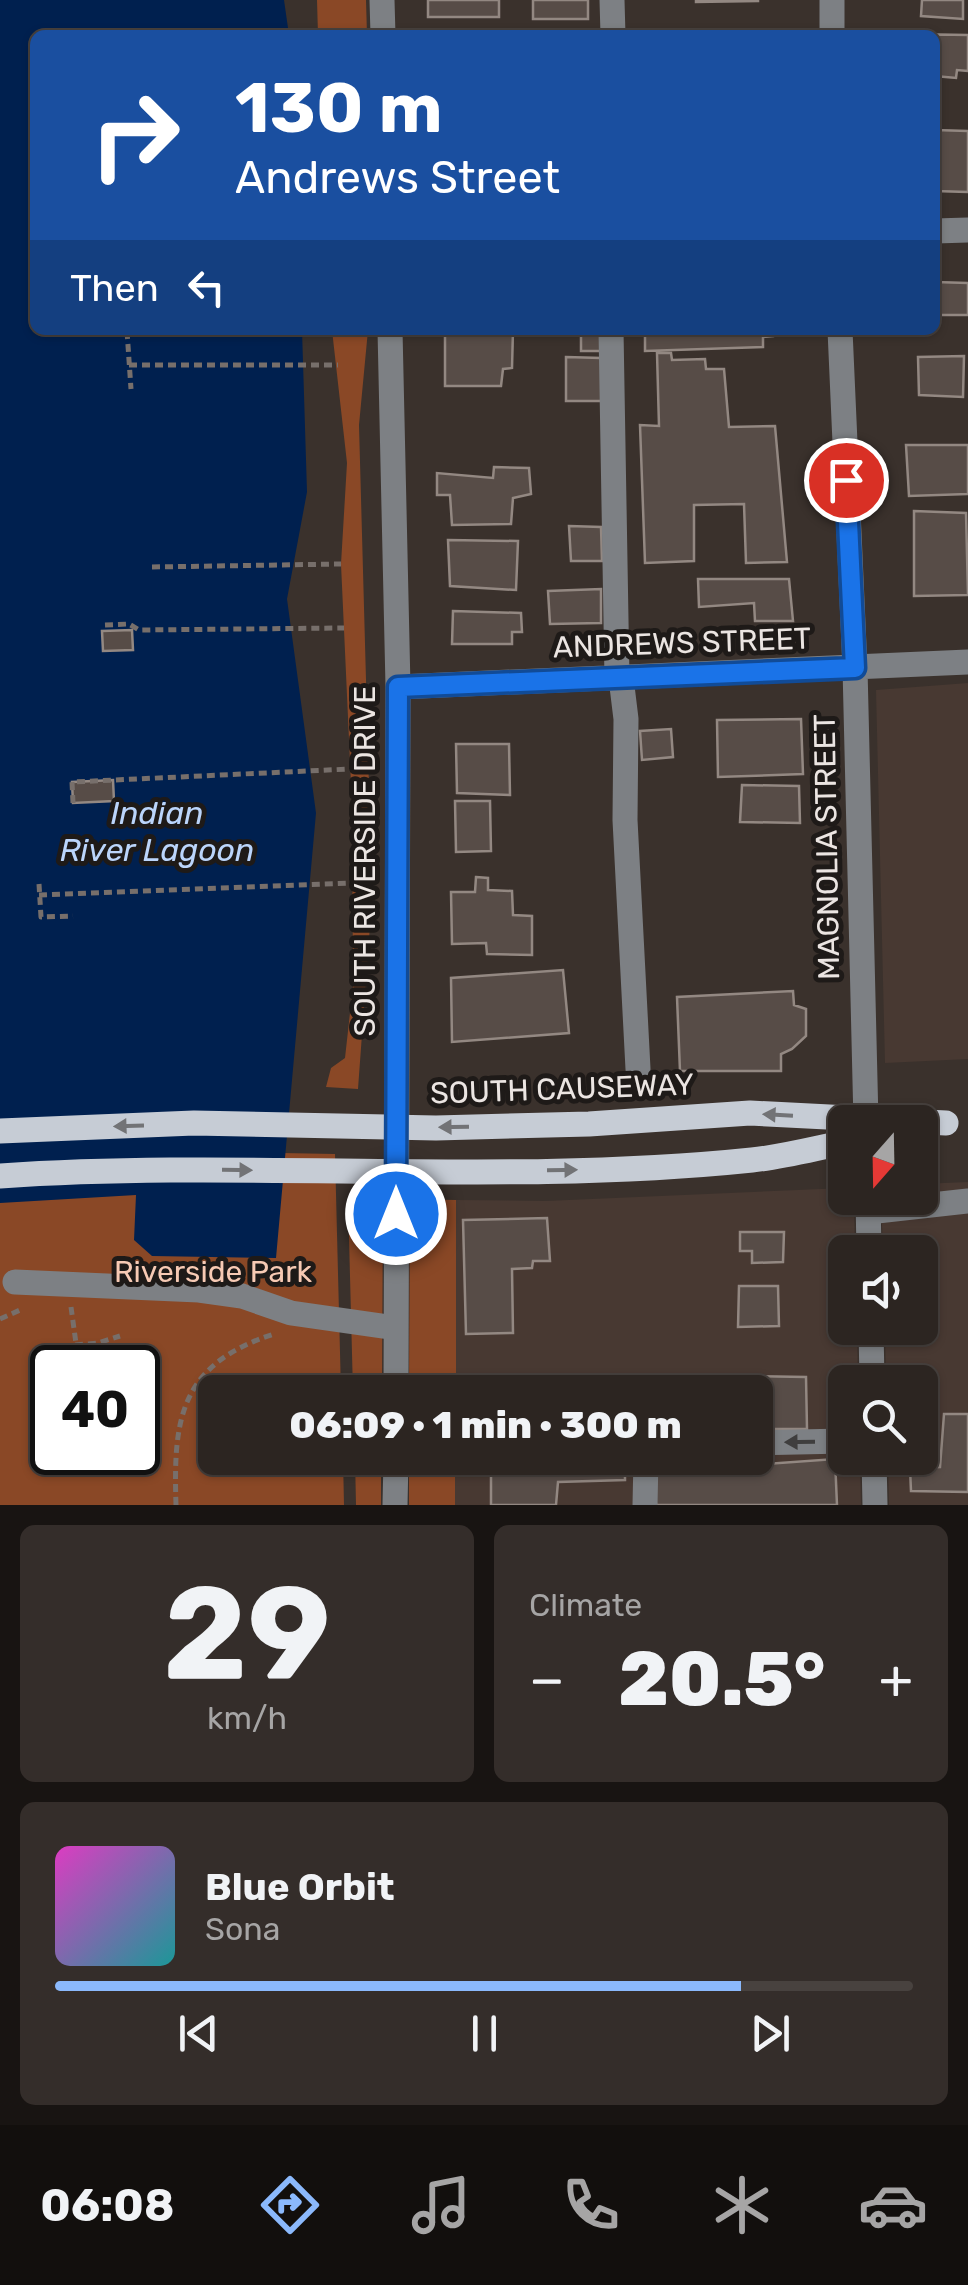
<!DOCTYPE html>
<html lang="en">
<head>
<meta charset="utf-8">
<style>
  body { margin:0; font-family:Rubik,sans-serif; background:#342d2a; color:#f1f3f6; height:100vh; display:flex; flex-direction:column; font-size:38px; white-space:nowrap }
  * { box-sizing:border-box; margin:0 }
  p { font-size:32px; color:#a6a5a5 }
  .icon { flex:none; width:55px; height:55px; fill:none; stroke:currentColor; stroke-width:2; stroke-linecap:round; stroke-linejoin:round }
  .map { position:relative; height:1505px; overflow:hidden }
  .details { display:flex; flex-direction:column; gap:20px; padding:20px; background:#181412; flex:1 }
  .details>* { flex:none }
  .banner { position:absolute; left:30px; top:30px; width:910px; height:305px; border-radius:15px; box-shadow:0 2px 8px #0004,0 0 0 2px #48423f; background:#1a4fa0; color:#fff; overflow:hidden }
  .needle { width:65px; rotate:200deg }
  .controls { position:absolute; left:828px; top:1105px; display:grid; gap:20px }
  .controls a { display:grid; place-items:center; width:110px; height:110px; border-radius:15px; background:#2c2521; box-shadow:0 2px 8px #0004,0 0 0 2px #48423f; font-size:50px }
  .speed { position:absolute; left:30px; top:1345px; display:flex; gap:20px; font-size:50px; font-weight:700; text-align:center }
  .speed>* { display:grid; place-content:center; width:130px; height:130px; border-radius:50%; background:#2c2521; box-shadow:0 2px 8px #0004,0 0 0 2px #48423f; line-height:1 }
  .speed .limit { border:5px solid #111; border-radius:15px; background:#fff; color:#111 }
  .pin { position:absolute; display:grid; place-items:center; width:85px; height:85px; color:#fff; margin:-42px; border:5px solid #fff; border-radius:50%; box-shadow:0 2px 10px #0007 }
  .me { position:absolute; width:110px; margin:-55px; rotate:0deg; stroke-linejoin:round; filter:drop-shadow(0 0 8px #0008) }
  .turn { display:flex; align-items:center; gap:35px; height:210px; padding:0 40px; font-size:45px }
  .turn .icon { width:130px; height:130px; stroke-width:2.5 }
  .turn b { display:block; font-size:70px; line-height:85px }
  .then { display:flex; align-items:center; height:95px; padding:0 40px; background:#0003; gap:20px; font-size:38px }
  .big { font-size:75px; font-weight:800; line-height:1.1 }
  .details .card { flex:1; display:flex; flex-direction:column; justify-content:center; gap:15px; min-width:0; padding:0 35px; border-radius:15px; background:#342d2a }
  .details .dial { align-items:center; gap:0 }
  .dial b { font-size:130px; line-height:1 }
  .song { display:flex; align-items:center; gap:30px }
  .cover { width:120px; height:120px; border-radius:15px; background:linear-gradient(135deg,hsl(310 70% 55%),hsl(180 70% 35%)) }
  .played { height:10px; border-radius:5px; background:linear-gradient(90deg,#8bb9fc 80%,#48423f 80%) }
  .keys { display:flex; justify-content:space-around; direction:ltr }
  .heat { display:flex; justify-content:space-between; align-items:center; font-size:55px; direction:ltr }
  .details .tiles { flex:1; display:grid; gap:20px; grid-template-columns:1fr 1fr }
  .card:last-child { grid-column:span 2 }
  .trip { position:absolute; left:198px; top:1375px; width:575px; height:100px; border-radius:15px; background:#2c2521; box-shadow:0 2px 8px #0004,0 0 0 2px #48423f; font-weight:800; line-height:100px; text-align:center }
  .tab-bar { display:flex; height:160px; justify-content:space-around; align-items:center; background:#120f0d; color:#a6a5a5 }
  .tab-bar .icon { width:70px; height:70px }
  .tab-bar .on { color:#8bb9fc }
  .tab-bar b { font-size:45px; color:#f1f3f6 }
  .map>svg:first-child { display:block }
  .built { fill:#483932 }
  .green { fill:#8a4826; fill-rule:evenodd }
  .water { fill:#00204f }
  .building { fill:#574c47; stroke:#938882; stroke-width:2.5 }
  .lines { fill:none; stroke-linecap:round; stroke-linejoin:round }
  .path { stroke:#776f6b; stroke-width:5; stroke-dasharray:8 5; stroke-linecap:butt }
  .minor { stroke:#7d8084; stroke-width:25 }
  .major-bridge { stroke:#c6ccd5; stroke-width:25 }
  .oneway { fill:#727376 }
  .oneway2 { fill:#3f3e3e }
  .route-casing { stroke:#114b97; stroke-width:25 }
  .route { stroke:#1a73e8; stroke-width:18 }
  .labels { text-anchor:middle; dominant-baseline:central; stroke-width:10; stroke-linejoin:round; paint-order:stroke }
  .street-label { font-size:30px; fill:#ebe5e2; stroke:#1e1a18 }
  .park-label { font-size:30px; fill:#f7cab4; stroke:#1e1a18 }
  .water-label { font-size:32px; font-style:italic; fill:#bbd5fb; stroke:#1e1a18 }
</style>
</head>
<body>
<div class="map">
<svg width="968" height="1505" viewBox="0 0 968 1505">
  <rect width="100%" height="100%" fill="#3a312c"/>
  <path class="built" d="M968,683V1059L885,1063L876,690Z
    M968,1182V1505H889L888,1458H920V1382H886L885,1328H920V1252H883L881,1198H920V1184Z
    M845,1188V1198H854L855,1252H845V1328H857L858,1382H845V1458H860L861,1505H455V1458H755V1392H456V1200L546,1201Z"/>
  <path class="green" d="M317,0H366L367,35H318Z
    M332,330H368L359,425L372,898L358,1089L326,1087L331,1068L345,1058L353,986L352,805L341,564L347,463Z
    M0,1148L335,1154L341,1392H215V1458H343L344,1505H0ZM52,1368H138V1452H52Z
    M348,1199H383L382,1392H353Z
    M410,1199L456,1200V1392H409Z
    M355,1458H381V1505H356Z
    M409,1458H455V1505H409Z"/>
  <path class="water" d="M0,0H284L289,35H35V330H302L307,492L287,599L316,813L276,1258L152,1256L134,1240L136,1195L0,1203Z"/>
  <path class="building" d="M428,0H499V17H428Z
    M533,0H588V19H533Z
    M696,0H758V1L696,2Z
    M922,0H963V19L921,16Z
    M908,34L968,35V71L957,70L956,78L935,76V35Z
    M935,130L968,131V192L935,191Z
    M935,282L968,283V315H935Z
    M445,330H513L512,368L503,369L501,386H445Z
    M581,330H605L606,351H581Z
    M645,330H773V336L763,337V347L645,351Z
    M657,353H671L672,360L705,359L706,369H724L729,427L775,426L787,562L746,563L744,504L694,505V561L645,563L640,425L659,426Z
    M964,356L963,397L919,395L918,357Z
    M566,357L601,358L602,401H566Z
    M906,445H968V494L909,496Z
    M494,467L529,468L531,494L513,498L511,524L452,525L450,495H437V473L493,478Z
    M914,511L966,513L968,595L914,596Z
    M569,526L601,527L602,561H571Z
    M448,540L518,541L516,590L450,586Z
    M698,579H789L793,621H755L754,603L699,607Z
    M601,589V623L550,624L548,591Z
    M453,611L521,613L522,632H512V644H452Z
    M132,630L133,650L103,651L102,631Z
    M801,719L803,774L718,777L717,720Z
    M671,729L673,757L642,760L640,731Z
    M456,744H509L510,795L457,793Z
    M113,780L114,801L73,803L72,782Z
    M742,785L799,786L800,823L740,822Z
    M455,801H490L491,851L456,852Z
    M476,877L488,878V890L512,891L513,915L532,916V955L487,954L486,943L452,944L451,892H475Z
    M563,970L569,1033L452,1042L451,978Z
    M793,991L794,1005L806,1009V1036L792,1049L781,1054V1071H680L677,997Z
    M547,1218L550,1261H533L532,1268L512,1269L513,1333L466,1334L463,1220Z
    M740,1232H784L783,1262L752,1263V1251H740Z
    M739,1286H778L779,1326L738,1327Z
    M694,1375L806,1377L807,1429H755V1392H694Z
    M944,1414H968V1492L911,1491L910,1468L940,1467Z
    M586,1458H625V1480L558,1482L556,1505H491V1472L586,1469Z
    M835,1459L837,1505H656L654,1472Z"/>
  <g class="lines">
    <path class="path" d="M127,331L131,389
      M129,365H338
      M152,567L341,564
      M105,625L129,624L139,630L344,628
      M73,803L72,782L350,769
      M39,884L41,917L73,916
      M39,895L353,883
      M71,1307L78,1358
      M0,1319L20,1310
      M75,1345L98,1343L120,1336
      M176,1505C173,1417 181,1364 274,1334"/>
    <path class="minor" d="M382,0L383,35
      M612,0L613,35
      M832,0V35
      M935,231L968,230
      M390,330L398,687L396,1392
      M611,330L617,678
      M840,330L855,668L866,1122
      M621,678L626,719L625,820L638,1069
      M398,687L968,662
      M868,1198L869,1252
      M868,1212L968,1201
      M15,1282L199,1290L242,1296L291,1313L396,1328
      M871,1328L872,1382
      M755,1443L845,1441
      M874,1458L875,1505
      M395,1505L396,1458
      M645,1505L646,1458"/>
    <path class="major-bridge" d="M0,1131L194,1123L436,1128L589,1124L750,1113L946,1123
      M0,1176C250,1159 502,1186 752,1160C782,1157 812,1149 842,1143"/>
  </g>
  <defs><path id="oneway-solid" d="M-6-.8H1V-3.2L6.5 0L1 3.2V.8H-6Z" transform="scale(2.5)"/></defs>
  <g class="oneway">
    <use href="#oneway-solid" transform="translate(778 1115) rotate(-177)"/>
    <use href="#oneway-solid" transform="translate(129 1126) rotate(178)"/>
    <use href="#oneway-solid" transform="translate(454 1127) rotate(179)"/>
    <use href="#oneway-solid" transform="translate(237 1170) rotate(1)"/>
    <use href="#oneway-solid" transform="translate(562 1170) rotate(-1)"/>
  </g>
  <use class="oneway2" href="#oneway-solid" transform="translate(800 1442) rotate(179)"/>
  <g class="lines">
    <g class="route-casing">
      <path id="route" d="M396,1214L398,687L855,668L846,480"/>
    </g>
    <use href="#route" class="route"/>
  </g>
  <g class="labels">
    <g class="street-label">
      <text transform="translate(682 643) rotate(-2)">ANDREWS STREET</text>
      <text transform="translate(827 847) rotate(-91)">MAGNOLIA STREET</text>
      <text transform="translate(365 861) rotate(-90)">SOUTH RIVERSIDE DRIVE</text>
      <text transform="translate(562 1089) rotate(-2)">SOUTH CAUSEWAY</text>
    </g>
    <g class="park-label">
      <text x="213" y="1272">Riverside Park</text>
    </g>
    <g class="water-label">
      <text x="157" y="813">Indian<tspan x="157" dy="37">River Lagoon</tspan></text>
    </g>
  </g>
</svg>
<div class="controls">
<a><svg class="needle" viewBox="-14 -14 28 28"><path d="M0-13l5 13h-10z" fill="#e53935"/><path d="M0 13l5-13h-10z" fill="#a6a5a5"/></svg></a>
<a><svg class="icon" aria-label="sound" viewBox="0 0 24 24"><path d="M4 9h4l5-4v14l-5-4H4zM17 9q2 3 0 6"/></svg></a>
<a><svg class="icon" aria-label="search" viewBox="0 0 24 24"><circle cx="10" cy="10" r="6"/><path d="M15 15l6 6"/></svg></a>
</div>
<div class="speed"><div class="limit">40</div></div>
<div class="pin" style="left:846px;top:480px;background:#d93025"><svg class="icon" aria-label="arrive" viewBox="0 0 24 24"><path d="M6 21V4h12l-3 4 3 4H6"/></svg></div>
<svg class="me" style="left:396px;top:1214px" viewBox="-20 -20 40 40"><circle r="17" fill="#1a73e8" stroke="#fff" stroke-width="3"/><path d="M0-11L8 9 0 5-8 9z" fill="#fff"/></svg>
<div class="trip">06:09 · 1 min · 300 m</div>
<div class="banner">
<div class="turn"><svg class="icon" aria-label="right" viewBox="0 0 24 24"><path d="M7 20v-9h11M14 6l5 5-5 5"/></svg><div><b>130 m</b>Andrews Street</div></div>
<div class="then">Then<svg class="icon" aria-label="left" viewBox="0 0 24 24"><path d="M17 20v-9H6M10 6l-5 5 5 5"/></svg></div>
</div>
</div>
<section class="details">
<div class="tiles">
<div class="card dial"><b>29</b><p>km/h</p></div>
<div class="card"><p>Climate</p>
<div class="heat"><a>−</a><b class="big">20.5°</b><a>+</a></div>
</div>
<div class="card">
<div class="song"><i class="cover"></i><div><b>Blue Orbit</b><p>Sona</p></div></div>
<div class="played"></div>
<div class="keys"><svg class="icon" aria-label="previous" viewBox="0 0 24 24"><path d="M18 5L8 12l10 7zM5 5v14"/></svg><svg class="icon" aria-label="pause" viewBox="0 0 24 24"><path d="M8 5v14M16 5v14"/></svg><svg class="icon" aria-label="next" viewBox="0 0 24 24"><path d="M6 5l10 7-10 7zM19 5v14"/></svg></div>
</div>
</div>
</section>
<nav class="tab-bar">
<b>06:08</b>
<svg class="icon on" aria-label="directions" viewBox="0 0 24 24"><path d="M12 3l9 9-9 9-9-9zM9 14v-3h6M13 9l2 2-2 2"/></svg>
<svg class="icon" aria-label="music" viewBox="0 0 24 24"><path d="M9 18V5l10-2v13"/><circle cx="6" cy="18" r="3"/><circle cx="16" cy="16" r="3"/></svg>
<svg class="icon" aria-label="phone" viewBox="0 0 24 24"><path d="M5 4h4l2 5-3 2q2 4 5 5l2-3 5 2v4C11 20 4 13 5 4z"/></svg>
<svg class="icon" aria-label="climate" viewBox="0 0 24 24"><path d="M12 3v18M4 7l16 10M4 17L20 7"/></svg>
<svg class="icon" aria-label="car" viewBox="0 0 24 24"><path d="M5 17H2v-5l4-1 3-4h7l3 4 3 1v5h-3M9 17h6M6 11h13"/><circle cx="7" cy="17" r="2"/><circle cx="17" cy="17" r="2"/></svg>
</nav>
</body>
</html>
